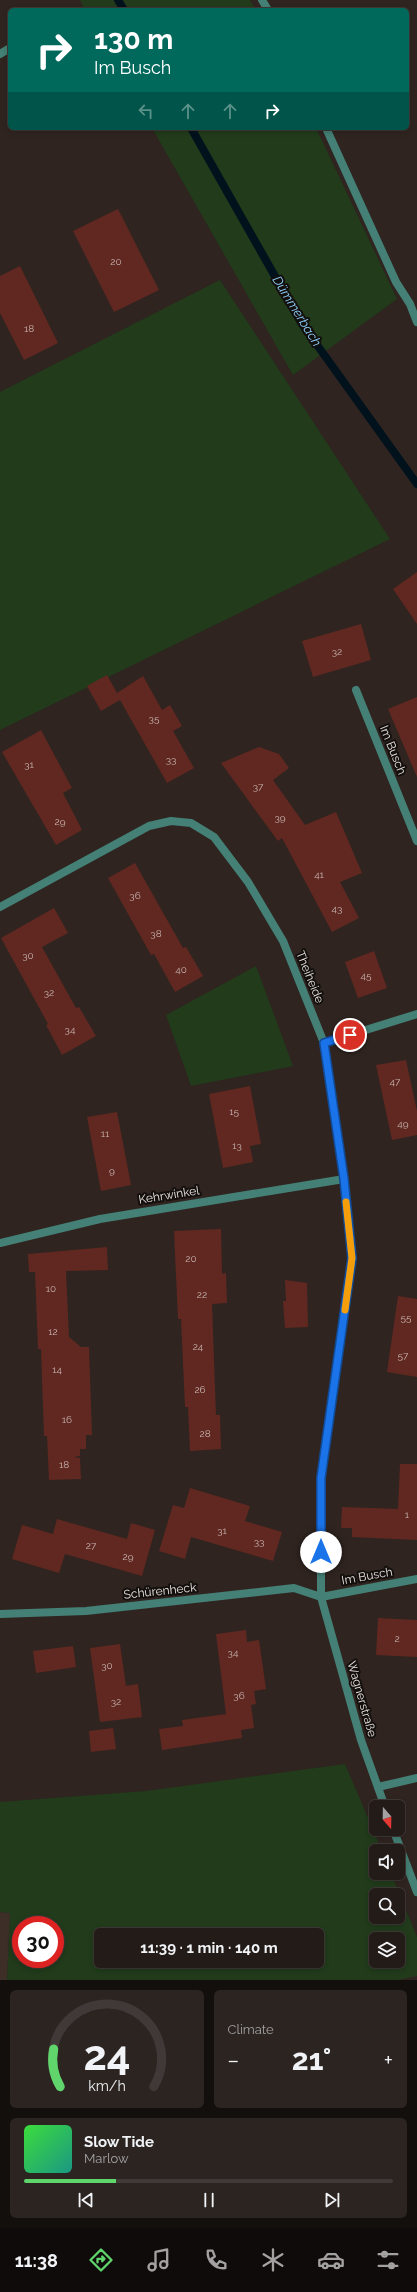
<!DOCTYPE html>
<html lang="en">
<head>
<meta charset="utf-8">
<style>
  body { margin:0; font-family:Raleway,sans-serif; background:#2b2421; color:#f1f3f6; height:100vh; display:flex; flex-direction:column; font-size:15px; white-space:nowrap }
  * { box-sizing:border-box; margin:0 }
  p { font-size:13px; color:#a3a1a2 }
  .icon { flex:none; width:22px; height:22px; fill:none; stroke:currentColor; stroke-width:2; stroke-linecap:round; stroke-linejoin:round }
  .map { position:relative; height:1980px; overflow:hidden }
  .drawer { display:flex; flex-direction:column; gap:10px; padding:10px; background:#130f0d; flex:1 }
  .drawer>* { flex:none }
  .hud { position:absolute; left:8px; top:8px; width:401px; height:122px; border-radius:6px; box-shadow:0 2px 6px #0003,0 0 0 1px #403937; background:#00695c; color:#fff; overflow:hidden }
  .needle { width:26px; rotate:160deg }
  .tools { position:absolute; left:369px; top:1800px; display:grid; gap:8px }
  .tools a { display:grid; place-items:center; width:36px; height:36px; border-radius:6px; background:#231b18; box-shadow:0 2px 6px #0003,0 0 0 1px #403937; font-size:20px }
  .speed { position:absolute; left:12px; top:1916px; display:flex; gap:8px; font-size:20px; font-weight:700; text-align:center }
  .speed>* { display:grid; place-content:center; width:52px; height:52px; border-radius:50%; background:#231b18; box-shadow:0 2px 6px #0003,0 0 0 1px #403937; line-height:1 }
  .speed .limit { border:6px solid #d22; background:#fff; color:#111 }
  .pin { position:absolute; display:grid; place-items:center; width:34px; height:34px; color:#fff; margin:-17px; border:2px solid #fff; border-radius:50%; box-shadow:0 1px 4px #0007 }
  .me { position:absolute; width:44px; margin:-22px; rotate:0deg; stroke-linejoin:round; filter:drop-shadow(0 0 3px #0008) }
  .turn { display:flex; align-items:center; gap:14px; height:84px; padding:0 20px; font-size:18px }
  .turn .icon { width:52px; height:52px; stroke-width:2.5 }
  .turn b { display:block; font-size:28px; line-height:34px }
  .lanes { display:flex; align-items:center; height:38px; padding:0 20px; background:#0003; justify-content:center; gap:20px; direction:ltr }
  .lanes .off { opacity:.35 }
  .big { font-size:30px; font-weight:700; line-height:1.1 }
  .drawer .tile { flex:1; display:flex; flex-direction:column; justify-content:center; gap:6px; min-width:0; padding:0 14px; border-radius:6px; background:#2b2421 }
  .drawer .dial { align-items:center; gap:0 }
  .dial svg { height:104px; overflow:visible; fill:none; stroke:#403937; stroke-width:7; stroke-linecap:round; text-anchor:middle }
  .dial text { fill:#f1f3f6; stroke:none }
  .song { display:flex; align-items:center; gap:12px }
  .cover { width:48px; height:48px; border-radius:6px; background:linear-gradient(135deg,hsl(120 70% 55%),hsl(170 70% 35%)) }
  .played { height:4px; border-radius:2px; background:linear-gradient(90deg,#5fd56b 25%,#403937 25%) }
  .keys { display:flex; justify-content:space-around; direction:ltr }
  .heat { display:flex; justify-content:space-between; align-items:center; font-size:22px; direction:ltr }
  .drawer .tiles { flex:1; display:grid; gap:10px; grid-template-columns:1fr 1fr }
  .tile:last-child { grid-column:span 2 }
  .trip { position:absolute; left:94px; top:1928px; width:230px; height:40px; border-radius:6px; background:#231b18; box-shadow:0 2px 6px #0003,0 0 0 1px #403937; font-weight:700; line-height:40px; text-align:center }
  .tab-bar { display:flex; height:64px; justify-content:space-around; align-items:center; background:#0e0b0a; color:#a3a1a2 }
  .tab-bar .icon { width:28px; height:28px }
  .tab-bar .current { color:#5fd56b }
  .tab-bar b { font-size:18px; color:#f1f3f6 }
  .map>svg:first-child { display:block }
  .built { fill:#3e2e28 }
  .green { fill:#213b1b; fill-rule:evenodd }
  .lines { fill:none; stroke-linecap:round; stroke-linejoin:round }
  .stream { stroke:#02121d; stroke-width:8 }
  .building { fill:#602820 }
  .service { stroke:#448075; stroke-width:8 }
  .minor { stroke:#448075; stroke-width:8 }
  .route-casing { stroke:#114b97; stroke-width:10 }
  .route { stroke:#1a73e8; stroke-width:7 }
  .slow { stroke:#f59e0b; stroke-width:7 }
  .labels { text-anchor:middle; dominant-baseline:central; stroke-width:4; stroke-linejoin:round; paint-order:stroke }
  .number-label { font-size:10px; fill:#c8b4b0 }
  .street-label { font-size:12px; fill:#eae3e0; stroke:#130f0d }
  .water-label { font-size:13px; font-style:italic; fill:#8fd0fc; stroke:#130f0d }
</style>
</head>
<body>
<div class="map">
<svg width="417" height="1980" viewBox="0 0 417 1980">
  <rect width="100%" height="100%" fill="#2f2420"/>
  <path class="built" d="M0,1912L10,1913L7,1980H0Z"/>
  <path class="green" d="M80,0H250L256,10H85Z
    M152,128H316L397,299L293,375Z
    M220,280L390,539L0,730V392Z
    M256,966L293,1066L191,1086L166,1015Z
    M345,1764L382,1851H376V1873H391L417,1937V1976L398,1980H7L10,1913L0,1912V1802L146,1791ZM376,1895H398V1917H376ZM21,1925H55V1959H21ZM101,1935H317V1961H101ZM376,1939H398V1961H376Z"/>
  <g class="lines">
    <path class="stream" d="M118,0L124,10
      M191,128L302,324L417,484"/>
  </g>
  <path class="building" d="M118,209L159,290L114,312L73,231Z
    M20,266L58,343L24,360L0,313V276Z
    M417,572V624L393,589Z
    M361,624L371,660L313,677L302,641Z
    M107,675L117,693L143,676L162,710L170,705L182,726L173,731L194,768L167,783L120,700L101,711L87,686Z
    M417,697V777L388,709Z
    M41,730L72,788L63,793L82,830L56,845L2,752Z
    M259,747L279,754L289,768L273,780L305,825L336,812L362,873L340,882L359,918L332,932L282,838L278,841L221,763Z
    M135,863L183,948L186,947L203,976L175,992L154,954L151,955L108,878Z
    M54,908L68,933L42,947L76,1008L79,1007L96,1036L62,1055L46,1025L48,1024L1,938Z
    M374,951L387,988L358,998L345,962Z
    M406,1060L417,1111V1135L392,1140L376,1065Z
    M250,1086L261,1144L250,1146L253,1162L223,1168L209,1094Z
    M117,1112L131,1185L101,1191L87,1117Z
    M221,1229L222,1274L226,1273L227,1303L212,1304L216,1415H220L221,1449L190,1451L188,1407H185L181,1319H178L174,1231Z
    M107,1247L108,1270L66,1271L69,1337L81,1347H89L92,1435H86V1449H80V1456L74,1457L80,1458L81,1479L49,1480L47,1436H44L41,1349H38L35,1272H29L28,1254Z
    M285,1280L307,1283L308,1327L285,1328L283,1301H286Z
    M398,1296L417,1299V1377L387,1372Z
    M400,1464H417V1540L352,1537V1528H341L342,1507L398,1509Z
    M190,1488L250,1506L245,1521L282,1532L273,1561L191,1537L185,1559L159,1551L173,1505L184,1508Z
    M57,1519L127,1539L131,1523L155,1530L142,1576L65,1554L59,1573L12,1559L22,1525L53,1534Z
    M378,1618L417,1620V1657L376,1655Z
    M246,1630L247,1642L259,1640L266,1689L254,1691L256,1704L251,1705L254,1728L241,1730L242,1738L162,1750L159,1729L183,1726L182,1720L226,1714L216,1634Z
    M120,1644L126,1686L138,1684L142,1717L100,1722L90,1648Z
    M73,1646L76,1667L36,1673L33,1651Z
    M113,1728L116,1749L91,1752L89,1731Z"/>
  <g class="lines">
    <path class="service" d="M262,0L268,10
      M0,54L10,48
      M326,128L396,282L410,304L417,322
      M378,1787L417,1778"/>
    <path class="minor" d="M356,690L417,841
      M0,907L149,826L171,821L191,823L214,837L248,882L283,941L324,1043L344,1179L352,1258L321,1478V1597L361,1740L385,1807
      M324,1043L417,1014
      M0,1243L100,1219L344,1179
      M0,1614L86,1611L294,1588L321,1597L417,1579
      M393,1829L417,1892"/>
  </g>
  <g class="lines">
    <g class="route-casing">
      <path id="route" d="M321,1552V1478L352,1258L344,1179L324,1043L350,1035"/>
    </g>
    <use href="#route" class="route"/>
    <path class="slow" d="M345,1310L352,1258L346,1202"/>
  </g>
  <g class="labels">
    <g class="number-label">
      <text x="116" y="261">20</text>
      <text x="29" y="328">18</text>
      <text x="337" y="651">32</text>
      <text x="154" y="718">35</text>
      <text x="171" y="759">33</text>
      <text x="29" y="764">31</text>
      <text x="258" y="786">37</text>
      <text x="280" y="817">39</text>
      <text x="60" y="821">29</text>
      <text x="319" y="874">41</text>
      <text x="135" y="895">36</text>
      <text x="337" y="908">43</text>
      <text x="156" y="933">38</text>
      <text x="28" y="955">30</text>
      <text x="181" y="969">40</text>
      <text x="366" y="975">45</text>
      <text x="49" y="992">32</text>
      <text x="70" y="1029">34</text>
      <text x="395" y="1081">47</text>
      <text x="234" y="1111">15</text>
      <text x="403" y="1123">49</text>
      <text x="105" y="1133">11</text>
      <text x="237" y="1145">13</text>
      <text x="112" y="1170">9</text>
      <text x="191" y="1258">20</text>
      <text x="51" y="1288">10</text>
      <text x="202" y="1294">22</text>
      <text x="406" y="1317">55</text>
      <text x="53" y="1331">12</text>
      <text x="198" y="1346">24</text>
      <text x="403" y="1355">57</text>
      <text x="57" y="1369">14</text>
      <text x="200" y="1389">26</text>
      <text x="67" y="1419">16</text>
      <text x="205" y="1433">28</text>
      <text x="64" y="1464">18</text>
      <text x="407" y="1514">1</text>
      <text x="222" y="1530">31</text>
      <text x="259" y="1541">33</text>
      <text x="91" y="1545">27</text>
      <text x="128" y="1556">29</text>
      <text x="397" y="1638">2</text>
      <text x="233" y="1652">34</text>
      <text x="107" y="1665">30</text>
      <text x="239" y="1695">36</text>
      <text x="116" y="1701">32</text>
    </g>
    <g class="street-label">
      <text transform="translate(393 750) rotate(68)">Im Busch</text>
      <text transform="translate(310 977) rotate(68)">Theiheide</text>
      <text transform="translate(169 1195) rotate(-9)">Kehrwinkel</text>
      <text transform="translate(367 1576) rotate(-10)">Im Busch</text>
      <text transform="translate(160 1591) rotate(-6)">Schürenheck</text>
      <text transform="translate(362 1699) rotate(74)">Wagnerstraße</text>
    </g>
    <g class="water-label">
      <text transform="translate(297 311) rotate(58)">Dümmerbach</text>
    </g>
  </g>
</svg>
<div class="tools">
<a><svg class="needle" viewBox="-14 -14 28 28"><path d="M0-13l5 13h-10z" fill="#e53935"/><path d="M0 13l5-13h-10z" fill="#a3a1a2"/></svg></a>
<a><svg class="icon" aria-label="sound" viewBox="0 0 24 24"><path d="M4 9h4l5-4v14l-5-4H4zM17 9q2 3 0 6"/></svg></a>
<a><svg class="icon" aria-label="search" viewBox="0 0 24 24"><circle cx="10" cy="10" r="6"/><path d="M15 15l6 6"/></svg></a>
<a><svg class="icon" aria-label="layers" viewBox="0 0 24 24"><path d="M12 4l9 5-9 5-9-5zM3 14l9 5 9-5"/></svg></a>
</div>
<div class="speed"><div class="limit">30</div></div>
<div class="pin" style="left:350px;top:1035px;background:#d93025"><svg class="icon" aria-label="arrive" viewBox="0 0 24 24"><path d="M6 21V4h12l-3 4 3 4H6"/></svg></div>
<svg class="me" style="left:321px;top:1552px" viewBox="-20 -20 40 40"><circle r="19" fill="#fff"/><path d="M0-13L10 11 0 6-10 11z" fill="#1a73e8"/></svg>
<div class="trip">11:39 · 1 min · 140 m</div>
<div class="hud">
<div class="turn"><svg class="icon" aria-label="right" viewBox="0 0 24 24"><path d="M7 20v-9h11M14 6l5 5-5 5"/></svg><div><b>130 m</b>Im Busch</div></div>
<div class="lanes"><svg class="icon off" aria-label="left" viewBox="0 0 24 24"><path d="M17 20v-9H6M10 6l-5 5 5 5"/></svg><svg class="icon off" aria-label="ahead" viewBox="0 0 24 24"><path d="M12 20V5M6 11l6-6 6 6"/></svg><svg class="icon off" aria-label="ahead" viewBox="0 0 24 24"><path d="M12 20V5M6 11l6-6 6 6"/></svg><svg class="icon" aria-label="right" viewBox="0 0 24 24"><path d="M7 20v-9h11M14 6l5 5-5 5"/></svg></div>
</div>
</div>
<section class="drawer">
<div class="tiles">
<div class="tile dial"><svg viewBox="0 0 100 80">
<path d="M14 69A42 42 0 1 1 86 69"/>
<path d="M14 69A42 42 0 0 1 9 40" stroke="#5fd56b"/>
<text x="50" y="56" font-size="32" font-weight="700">24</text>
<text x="50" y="72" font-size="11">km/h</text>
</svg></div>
<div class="tile"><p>Climate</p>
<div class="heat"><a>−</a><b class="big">21°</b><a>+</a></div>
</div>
<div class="tile">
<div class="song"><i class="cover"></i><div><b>Slow Tide</b><p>Marlow</p></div></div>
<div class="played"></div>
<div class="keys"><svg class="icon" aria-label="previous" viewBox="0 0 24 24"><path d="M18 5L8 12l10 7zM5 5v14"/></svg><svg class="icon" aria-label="pause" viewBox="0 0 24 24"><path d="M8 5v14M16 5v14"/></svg><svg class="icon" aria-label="next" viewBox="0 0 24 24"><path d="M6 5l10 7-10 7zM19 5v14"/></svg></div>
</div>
</div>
</section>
<nav class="tab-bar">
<b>11:38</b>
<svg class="icon current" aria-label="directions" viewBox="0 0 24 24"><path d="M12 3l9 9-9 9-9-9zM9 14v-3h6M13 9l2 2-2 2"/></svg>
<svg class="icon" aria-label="music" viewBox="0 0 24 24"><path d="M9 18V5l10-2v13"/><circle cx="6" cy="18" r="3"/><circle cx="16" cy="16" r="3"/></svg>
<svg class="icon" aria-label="phone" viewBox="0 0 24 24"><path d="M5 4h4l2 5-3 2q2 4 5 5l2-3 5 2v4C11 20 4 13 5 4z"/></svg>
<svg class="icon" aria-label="climate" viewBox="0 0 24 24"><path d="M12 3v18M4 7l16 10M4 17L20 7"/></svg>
<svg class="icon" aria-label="car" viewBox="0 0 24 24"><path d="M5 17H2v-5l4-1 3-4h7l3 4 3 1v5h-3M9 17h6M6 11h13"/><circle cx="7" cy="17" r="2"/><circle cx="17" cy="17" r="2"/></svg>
<svg class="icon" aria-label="filters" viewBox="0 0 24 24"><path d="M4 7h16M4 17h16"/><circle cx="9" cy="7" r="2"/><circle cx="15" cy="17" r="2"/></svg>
</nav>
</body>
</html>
